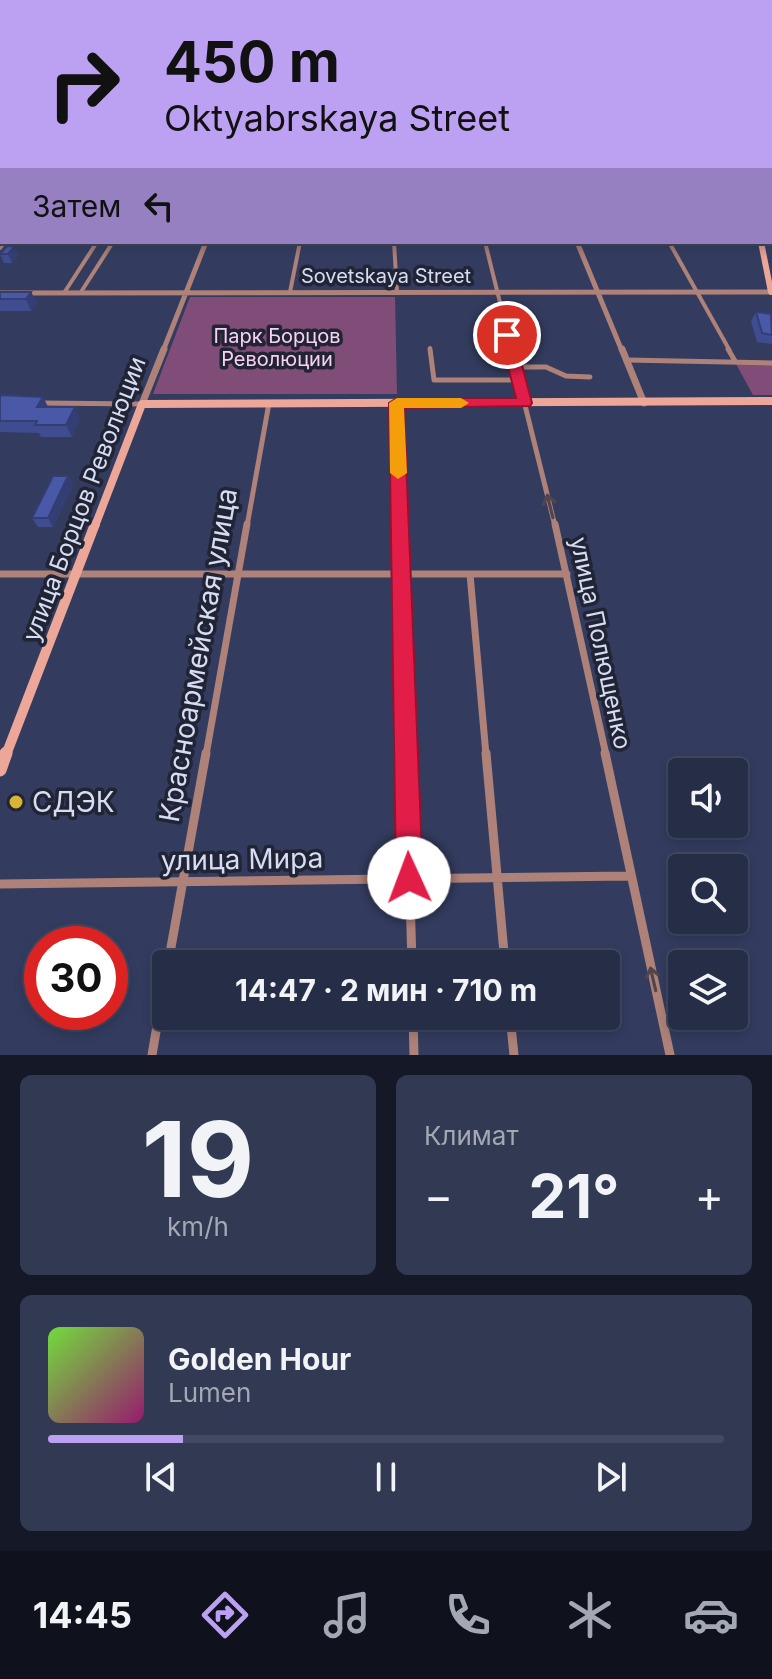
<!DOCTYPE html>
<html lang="ru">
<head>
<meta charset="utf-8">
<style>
  body { margin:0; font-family:Inter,sans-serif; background:#323952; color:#f1f3f6; height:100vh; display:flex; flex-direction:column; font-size:30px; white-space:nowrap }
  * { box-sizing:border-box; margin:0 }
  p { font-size:26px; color:#a4a8b4 }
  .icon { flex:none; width:44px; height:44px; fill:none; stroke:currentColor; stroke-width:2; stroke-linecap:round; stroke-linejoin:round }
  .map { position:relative; height:1055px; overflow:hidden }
  .side { display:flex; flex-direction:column; gap:20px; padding:20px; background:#151927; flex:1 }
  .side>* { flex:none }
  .guide { position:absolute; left:0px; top:0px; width:772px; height:244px; box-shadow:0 4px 12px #0003,0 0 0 2px #424960; background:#bca0f2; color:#111; overflow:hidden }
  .buttons { position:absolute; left:668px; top:758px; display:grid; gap:16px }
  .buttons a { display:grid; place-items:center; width:80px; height:80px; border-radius:8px; background:#262d47; box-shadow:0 4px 12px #0003,0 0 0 2px #424960; font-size:40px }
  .speed { position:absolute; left:24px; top:926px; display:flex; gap:16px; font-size:40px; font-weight:700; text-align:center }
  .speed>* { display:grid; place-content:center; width:104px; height:104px; border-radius:50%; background:#262d47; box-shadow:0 4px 12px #0003,0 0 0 2px #424960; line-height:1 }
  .speed .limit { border:12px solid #d22; background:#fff; color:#111 }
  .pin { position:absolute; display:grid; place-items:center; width:68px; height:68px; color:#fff; margin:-34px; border:4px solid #fff; border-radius:50%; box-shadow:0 2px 8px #0007 }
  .me { position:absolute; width:88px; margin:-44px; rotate:358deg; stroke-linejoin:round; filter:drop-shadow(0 0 6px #0008) }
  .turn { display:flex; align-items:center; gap:28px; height:168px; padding:0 32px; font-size:36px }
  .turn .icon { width:104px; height:104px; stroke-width:2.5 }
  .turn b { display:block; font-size:56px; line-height:68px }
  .then { display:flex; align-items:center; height:76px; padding:0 32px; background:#0003; gap:16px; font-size:30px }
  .big { font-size:60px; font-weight:700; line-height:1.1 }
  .side .tile { flex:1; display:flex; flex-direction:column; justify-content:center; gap:12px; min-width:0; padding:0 28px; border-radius:12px; background:#323952 }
  .side .dial { align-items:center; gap:0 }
  .dial b { font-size:104px; line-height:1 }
  .song { display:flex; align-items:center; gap:24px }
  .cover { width:96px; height:96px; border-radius:12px; background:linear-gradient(135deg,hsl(100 70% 55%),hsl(320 70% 35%)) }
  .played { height:8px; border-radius:4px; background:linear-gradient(90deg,#bca0f2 20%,#424960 20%) }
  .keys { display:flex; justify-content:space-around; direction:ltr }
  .heat { display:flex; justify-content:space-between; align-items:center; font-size:44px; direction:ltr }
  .side .tiles { flex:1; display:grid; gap:20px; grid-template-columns:1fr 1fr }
  .tile:last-child { grid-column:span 2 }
  .trip { position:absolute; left:152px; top:950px; width:468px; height:80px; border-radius:8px; background:#262d47; box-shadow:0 4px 12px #0003,0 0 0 2px #424960; font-weight:700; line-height:80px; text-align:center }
  .dock { display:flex; height:128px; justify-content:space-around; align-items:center; background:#0f121c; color:#a4a8b4 }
  .dock .icon { width:56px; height:56px }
  .dock .active { color:#bca0f2 }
  .dock b { font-size:36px; color:#f1f3f6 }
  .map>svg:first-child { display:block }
  .green { fill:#804d78 }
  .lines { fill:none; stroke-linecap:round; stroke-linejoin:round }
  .minor-far3 { stroke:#ae8278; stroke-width:4 }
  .minor-far2 { stroke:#ae8278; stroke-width:5 }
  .minor-far1 { stroke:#ae8278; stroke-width:7 }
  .minor { stroke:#ae8278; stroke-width:9 }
  .tertiary-far1 { stroke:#ae8278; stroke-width:5 }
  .tertiary { stroke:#ae8278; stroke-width:7 }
  .secondary-far3 { stroke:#eda798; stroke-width:6 }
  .secondary-far2 { stroke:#eda798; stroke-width:8 }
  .secondary-far1 { stroke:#eda798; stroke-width:10 }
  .secondary { stroke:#eda798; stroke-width:13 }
  .primary { fill:#f8d4cc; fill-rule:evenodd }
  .wall { fill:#3f4c90 }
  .shaded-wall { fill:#333e75 }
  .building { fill:#4958a7; stroke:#333e75; stroke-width:2 }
  .oneway { stroke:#52454c }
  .route { fill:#e11d48; stroke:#92132f; stroke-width:2 }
  .slow { fill:#f59e0b }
  .poi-dot { fill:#d8b434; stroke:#202434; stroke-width:3 }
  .labels { text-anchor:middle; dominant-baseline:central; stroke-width:7; stroke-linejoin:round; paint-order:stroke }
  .far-street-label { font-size:20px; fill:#d6dcf2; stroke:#202434 }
  .far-park-label { font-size:20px; fill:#f9d0f1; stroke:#202434 }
  .street-label { font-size:24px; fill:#d6dcf2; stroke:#202434 }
  .near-street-label { font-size:28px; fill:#d6dcf2; stroke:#202434 }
  .near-poi-label { font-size:28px; fill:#d6dcf2; stroke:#202434; text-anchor:start }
</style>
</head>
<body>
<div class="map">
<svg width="772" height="1055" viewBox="0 0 772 1055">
  <rect width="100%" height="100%" fill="#333c5f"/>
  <path class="green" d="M190,297H395L397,394H153Z
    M736,364L772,365V395H753Z"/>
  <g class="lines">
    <path class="minor-far3" d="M394,242L397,292
      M485,242L512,351
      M669,242L730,351
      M0,248L5,242
      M81,292L113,242
      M290,292L300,242
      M64,293L97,242
      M430,348V351"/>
    <path class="minor-far2" d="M430,349L434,380H519
      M511,349L555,526
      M728,349L735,361
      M627,360L772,363
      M515,367H546L566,376L590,377
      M40,403L142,404
      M397,403L400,526
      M247,526L269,403"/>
    <path class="minor-far1" d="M400,524L406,755
      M555,524L606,755
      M0,574H567
      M470,574L486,755
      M206,755L247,524"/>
    <path class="minor" d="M406,753L412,964
      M486,753L505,964
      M605,753L670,1055
      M0,884L629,876
      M168,964L206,753
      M413,1016L414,1055
      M510,1016L514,1055
      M152,1055L166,973"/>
    <path class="tertiary-far1" d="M577,242L622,351
      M0,293L772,292
      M163,351L206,242"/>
    <path class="tertiary" d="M622,349L644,403
      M142,404L164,349"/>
    <path class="secondary-far3" d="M761,242L771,292"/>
    <path class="secondary-far2" d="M95,526L142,404L772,401"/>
    <path class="secondary-far1" d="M6,755L95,524"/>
    <path class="secondary" d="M0,770L6,753"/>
    <path class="primary" d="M0,147H2V149H0Z"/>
  </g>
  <path class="wall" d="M0,254L18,255L12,263H4Z
    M0,292H31L37,303L31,311H0Z
    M756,312L772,318V344L757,342L751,321Z
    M0,395L43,397L48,407L80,418L72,437H41L39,433L0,432Z
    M68,476L73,485L53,527H38L32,518Z"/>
  <path class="shaded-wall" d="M15,246L18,255L12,263L8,254Z
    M31,292L37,303L31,311L26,299Z
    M43,397L49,409L37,407Z
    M75,407L80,418L72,437L66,425Z
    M68,476L73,485L53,527L48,518Z"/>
  <path class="building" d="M7,246H15L8,254H0Z
    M0,292H31L26,299H0Z
    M756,312L771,314L772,335L762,333Z
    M0,395L43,397L37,407H75L66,425H35L37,421H0Z
    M53,476H68L48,518H32Z"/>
  <defs><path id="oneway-shaft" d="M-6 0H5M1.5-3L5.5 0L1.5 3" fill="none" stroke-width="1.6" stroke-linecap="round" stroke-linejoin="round" transform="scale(2)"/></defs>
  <g class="oneway">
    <use href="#oneway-shaft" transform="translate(550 506) rotate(-104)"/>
    <use href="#oneway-shaft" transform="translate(653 979) rotate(-103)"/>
  </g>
  <linearGradient id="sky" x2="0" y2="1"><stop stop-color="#1c2134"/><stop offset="0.44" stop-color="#4a567a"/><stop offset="1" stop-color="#4a567a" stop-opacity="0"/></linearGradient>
  <rect width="772" height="263" fill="url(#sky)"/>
  <path class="route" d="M507,331L514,335L532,403L530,406L404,408L423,878L419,887L409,891L400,887L396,878L389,403L397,398H516L500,335Z"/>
  <path class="slow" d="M397,398H461L469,403L461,408H404L407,473L398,479L390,473L389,403Z"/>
  <circle class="poi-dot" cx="16" cy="802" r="8"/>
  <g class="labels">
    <g class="far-street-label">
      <text x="386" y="276">Sovetskaya Street</text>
    </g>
    <g class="far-park-label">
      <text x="277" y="336">Парк Борцов<tspan x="277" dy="23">Революции</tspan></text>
    </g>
    <g class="street-label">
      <text transform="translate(84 499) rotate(-69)">улица Борцов Революции</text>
      <text transform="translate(601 643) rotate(78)">улица Полющенко</text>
    </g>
    <g class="near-street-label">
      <text transform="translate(198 655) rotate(-80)">Красноармейская улица</text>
      <text transform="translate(242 859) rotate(-1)">улица Мира</text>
    </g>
    <g class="near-poi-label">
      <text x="32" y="802">СДЭК</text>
    </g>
  </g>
</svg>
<div class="buttons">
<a><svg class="icon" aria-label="sound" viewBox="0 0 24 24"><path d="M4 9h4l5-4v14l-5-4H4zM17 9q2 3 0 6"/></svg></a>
<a><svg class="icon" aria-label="search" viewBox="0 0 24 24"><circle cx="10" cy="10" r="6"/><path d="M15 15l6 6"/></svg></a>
<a><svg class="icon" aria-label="layers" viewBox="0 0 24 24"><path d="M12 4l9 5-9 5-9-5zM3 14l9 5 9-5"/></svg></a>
</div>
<div class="speed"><div class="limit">30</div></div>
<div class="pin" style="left:507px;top:335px;background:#d93025"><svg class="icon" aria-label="arrive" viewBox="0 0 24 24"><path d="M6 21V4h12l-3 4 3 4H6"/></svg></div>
<svg class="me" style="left:409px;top:878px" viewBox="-20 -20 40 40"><circle r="19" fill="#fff"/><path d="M0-13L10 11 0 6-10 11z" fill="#e11d48"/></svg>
<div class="trip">14:47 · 2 мин · 710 m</div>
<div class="guide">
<div class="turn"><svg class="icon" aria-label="right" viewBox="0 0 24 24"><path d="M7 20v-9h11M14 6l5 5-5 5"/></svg><div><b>450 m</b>Oktyabrskaya Street</div></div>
<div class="then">Затем<svg class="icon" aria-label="left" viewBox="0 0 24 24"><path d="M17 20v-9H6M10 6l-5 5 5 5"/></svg></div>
</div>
</div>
<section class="side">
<div class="tiles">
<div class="tile dial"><b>19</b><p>km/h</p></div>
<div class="tile"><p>Климат</p>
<div class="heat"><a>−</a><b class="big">21°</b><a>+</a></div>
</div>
<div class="tile">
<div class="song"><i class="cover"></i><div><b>Golden Hour</b><p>Lumen</p></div></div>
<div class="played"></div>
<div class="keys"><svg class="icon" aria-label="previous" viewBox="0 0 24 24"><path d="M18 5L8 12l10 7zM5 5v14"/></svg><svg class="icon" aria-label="pause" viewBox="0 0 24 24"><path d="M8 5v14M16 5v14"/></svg><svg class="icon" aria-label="next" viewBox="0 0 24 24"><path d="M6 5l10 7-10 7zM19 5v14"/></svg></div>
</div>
</div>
</section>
<nav class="dock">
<b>14:45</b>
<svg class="icon active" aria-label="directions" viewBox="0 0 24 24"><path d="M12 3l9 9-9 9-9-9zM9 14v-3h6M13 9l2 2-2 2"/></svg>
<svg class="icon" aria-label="music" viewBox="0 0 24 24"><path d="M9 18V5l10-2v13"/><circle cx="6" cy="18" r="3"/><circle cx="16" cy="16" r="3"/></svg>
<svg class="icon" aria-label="phone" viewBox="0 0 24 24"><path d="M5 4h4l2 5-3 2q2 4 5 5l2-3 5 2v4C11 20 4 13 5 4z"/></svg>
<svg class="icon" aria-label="climate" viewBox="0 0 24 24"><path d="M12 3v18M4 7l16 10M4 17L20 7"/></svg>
<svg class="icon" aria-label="car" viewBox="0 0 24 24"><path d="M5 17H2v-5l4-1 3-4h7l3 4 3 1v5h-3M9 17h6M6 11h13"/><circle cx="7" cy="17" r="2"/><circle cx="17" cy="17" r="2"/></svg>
</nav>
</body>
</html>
